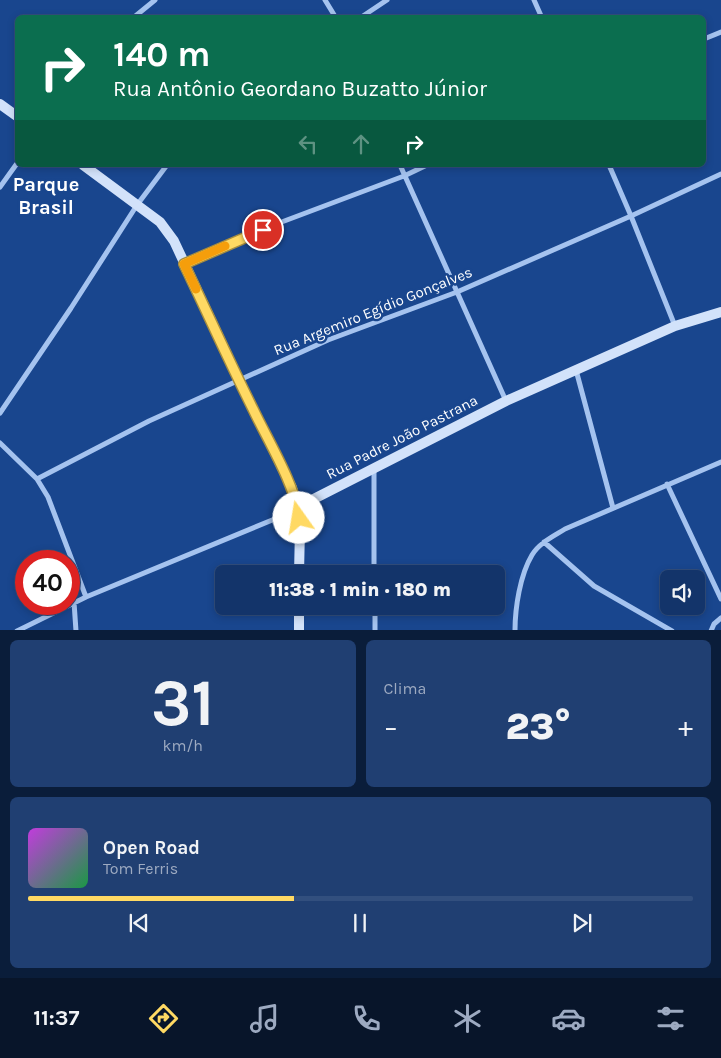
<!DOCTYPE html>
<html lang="pt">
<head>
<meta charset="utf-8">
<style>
  body { margin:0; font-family:Karla,sans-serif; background:#203f72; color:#f1f3f6; height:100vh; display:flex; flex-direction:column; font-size:19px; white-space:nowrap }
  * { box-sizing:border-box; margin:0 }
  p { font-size:16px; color:#9daac1 }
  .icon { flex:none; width:28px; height:28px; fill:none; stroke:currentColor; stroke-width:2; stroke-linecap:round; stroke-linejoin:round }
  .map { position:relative; height:630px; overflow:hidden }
  .details { display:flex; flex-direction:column; gap:10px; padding:10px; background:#0a1d3a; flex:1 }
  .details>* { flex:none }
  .hud { position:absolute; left:15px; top:15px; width:691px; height:152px; border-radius:8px; box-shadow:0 2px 8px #0003,0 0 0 1px #324f7e; background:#0b6e4f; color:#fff; overflow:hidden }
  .fabs { position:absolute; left:660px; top:570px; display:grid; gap:10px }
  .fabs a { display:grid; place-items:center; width:45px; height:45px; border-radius:8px; background:#13346a; box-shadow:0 2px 8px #0003,0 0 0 1px #324f7e; font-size:25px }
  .speed { position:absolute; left:15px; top:550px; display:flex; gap:10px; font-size:25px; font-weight:700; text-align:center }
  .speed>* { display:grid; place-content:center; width:65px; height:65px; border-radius:50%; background:#13346a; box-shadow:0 2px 8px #0003,0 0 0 1px #324f7e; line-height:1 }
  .speed .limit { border:8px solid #d22; background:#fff; color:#111 }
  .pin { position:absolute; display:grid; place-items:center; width:42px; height:42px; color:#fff; margin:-21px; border:2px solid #fff; border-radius:50%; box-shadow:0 1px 5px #0007 }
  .me { position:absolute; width:55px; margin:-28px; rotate:347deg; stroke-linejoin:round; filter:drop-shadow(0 0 4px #0008) }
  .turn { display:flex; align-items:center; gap:18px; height:105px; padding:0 15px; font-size:22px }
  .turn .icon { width:65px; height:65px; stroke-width:2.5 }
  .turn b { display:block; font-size:35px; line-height:42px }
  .lanes { display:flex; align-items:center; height:48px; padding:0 15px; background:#0003; justify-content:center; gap:25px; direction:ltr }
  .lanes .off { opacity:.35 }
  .big { font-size:38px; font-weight:800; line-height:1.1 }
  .details .widget { flex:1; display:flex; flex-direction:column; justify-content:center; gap:8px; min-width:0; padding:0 18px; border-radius:8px; background:#203f72 }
  .details .dial { align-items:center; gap:0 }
  .dial b { font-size:65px; line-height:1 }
  .song { display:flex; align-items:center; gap:15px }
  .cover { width:60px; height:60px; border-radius:8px; background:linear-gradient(135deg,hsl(290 70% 55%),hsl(140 70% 35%)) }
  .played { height:5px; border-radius:2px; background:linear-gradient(90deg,#ffd963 40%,#324f7e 40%) }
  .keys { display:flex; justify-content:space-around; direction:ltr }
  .heat { display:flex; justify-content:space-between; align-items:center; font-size:28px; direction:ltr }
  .details .tiles { flex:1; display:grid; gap:10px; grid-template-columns:1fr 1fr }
  .widget:last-child { grid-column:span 2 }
  .trip { position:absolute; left:215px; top:565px; width:290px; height:50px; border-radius:8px; background:#13346a; box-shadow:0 2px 8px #0003,0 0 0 1px #324f7e; font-weight:800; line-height:50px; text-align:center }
  .tabs { display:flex; height:80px; justify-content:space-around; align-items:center; background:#08152a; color:#9daac1 }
  .tabs .icon { width:35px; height:35px }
  .tabs .on { color:#ffd963 }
  .tabs b { font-size:22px; color:#f1f3f6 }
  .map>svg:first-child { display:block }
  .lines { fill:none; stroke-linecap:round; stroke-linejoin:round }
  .street { stroke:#a5c3ef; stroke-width:5 }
  .secondary { stroke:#d2e2fa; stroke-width:10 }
  .route-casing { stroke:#a68d40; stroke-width:12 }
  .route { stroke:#ffd963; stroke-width:9 }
  .slow { stroke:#f59e0b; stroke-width:9 }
  .labels { text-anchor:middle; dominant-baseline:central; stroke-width:5; stroke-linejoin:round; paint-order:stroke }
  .street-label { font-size:15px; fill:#fff; stroke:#19468e }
  .district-label { font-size:20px; font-weight:bold; fill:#fff; stroke:#19468e }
</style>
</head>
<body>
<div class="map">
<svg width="721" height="631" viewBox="0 0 721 631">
  <rect width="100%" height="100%" fill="#19468e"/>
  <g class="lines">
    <path class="street" d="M325,0L336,18
      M534,0L542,18
      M133,18L155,0
      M360,18L387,0
      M704,39L721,32
      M400,165L506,401
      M609,165L631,216L675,326
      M0,187L18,162
      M184,264L279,223L404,176L427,165
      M576,370L613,508
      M0,413L71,308L137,205L167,165
      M0,443L37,479L48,497L86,597
      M374,469V574
      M37,479L149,421L328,340L457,292L631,216L721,174
      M667,484L721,599
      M544,542L594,586L672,631
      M74,602L76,631
      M375,606V631
      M17,631L86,597L282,516L298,508
      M515,631C515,608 520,575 532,555C539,543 554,536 565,529L721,462
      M711,631L714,624L721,618"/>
    <path class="secondary" d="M0,104L18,117
      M83,165L160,222L174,241L239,380L292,488L298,507L300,528L299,574
      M298,507L506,401L675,326L721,312
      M299,631V606"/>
  </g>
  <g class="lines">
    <g class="route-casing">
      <path id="route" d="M263,230L184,264C207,312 229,361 253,409C267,439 296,486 299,518"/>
    </g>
    <use href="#route" class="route"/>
    <path class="slow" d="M196,289L184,264L225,246"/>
  </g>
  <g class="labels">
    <g class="street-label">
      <text transform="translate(373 311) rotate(-22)">Rua Argemiro Egídio Gonçalves</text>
      <text transform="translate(402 437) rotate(-27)">Rua Padre João Pastrana</text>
    </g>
    <g class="district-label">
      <text x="46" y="184">Parque<tspan x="46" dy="23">Brasil</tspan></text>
    </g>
  </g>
</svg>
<div class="fabs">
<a><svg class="icon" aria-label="sound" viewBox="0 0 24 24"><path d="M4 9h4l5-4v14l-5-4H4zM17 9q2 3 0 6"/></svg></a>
</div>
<div class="speed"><div class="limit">40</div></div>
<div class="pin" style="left:263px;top:230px;background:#d93025"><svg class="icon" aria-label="arrive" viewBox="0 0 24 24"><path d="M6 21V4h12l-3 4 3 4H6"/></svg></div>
<svg class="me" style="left:299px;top:518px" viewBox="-20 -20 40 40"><circle r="19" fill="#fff"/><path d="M0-13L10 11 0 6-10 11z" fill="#ffd963"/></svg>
<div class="trip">11:38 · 1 min · 180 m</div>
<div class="hud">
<div class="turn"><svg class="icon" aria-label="right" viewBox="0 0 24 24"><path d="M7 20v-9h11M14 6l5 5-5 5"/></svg><div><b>140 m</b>Rua Antônio Geordano Buzatto Júnior</div></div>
<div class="lanes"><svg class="icon off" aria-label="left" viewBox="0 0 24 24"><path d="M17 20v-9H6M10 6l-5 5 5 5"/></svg><svg class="icon off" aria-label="ahead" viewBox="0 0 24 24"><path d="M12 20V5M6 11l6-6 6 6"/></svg><svg class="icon" aria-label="right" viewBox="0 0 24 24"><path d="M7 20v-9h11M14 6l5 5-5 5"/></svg></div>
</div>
</div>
<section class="details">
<div class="tiles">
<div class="widget dial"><b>31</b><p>km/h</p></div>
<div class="widget"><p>Clima</p>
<div class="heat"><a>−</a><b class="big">23°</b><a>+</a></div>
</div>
<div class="widget">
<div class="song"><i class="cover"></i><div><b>Open Road</b><p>Tom Ferris</p></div></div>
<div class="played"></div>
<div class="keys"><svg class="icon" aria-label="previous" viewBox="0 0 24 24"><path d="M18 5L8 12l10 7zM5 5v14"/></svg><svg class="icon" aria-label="pause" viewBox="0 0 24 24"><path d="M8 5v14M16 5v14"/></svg><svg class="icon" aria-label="next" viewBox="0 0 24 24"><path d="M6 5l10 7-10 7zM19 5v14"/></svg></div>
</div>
</div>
</section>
<nav class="tabs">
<b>11:37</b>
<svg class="icon on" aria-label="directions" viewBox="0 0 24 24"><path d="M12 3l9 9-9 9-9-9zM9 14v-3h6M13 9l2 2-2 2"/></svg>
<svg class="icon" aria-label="music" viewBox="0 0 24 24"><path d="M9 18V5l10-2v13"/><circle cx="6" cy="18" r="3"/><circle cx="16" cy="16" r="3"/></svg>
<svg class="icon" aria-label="phone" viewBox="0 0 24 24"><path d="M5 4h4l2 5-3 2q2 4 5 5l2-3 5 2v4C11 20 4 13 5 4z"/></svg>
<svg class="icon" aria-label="climate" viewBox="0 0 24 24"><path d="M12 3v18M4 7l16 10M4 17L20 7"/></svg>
<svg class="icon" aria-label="car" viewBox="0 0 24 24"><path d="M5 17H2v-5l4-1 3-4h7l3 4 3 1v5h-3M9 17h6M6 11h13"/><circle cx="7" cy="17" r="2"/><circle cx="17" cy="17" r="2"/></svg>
<svg class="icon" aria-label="filters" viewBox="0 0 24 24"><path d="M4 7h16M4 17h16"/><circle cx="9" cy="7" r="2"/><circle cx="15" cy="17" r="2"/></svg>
</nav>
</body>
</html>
